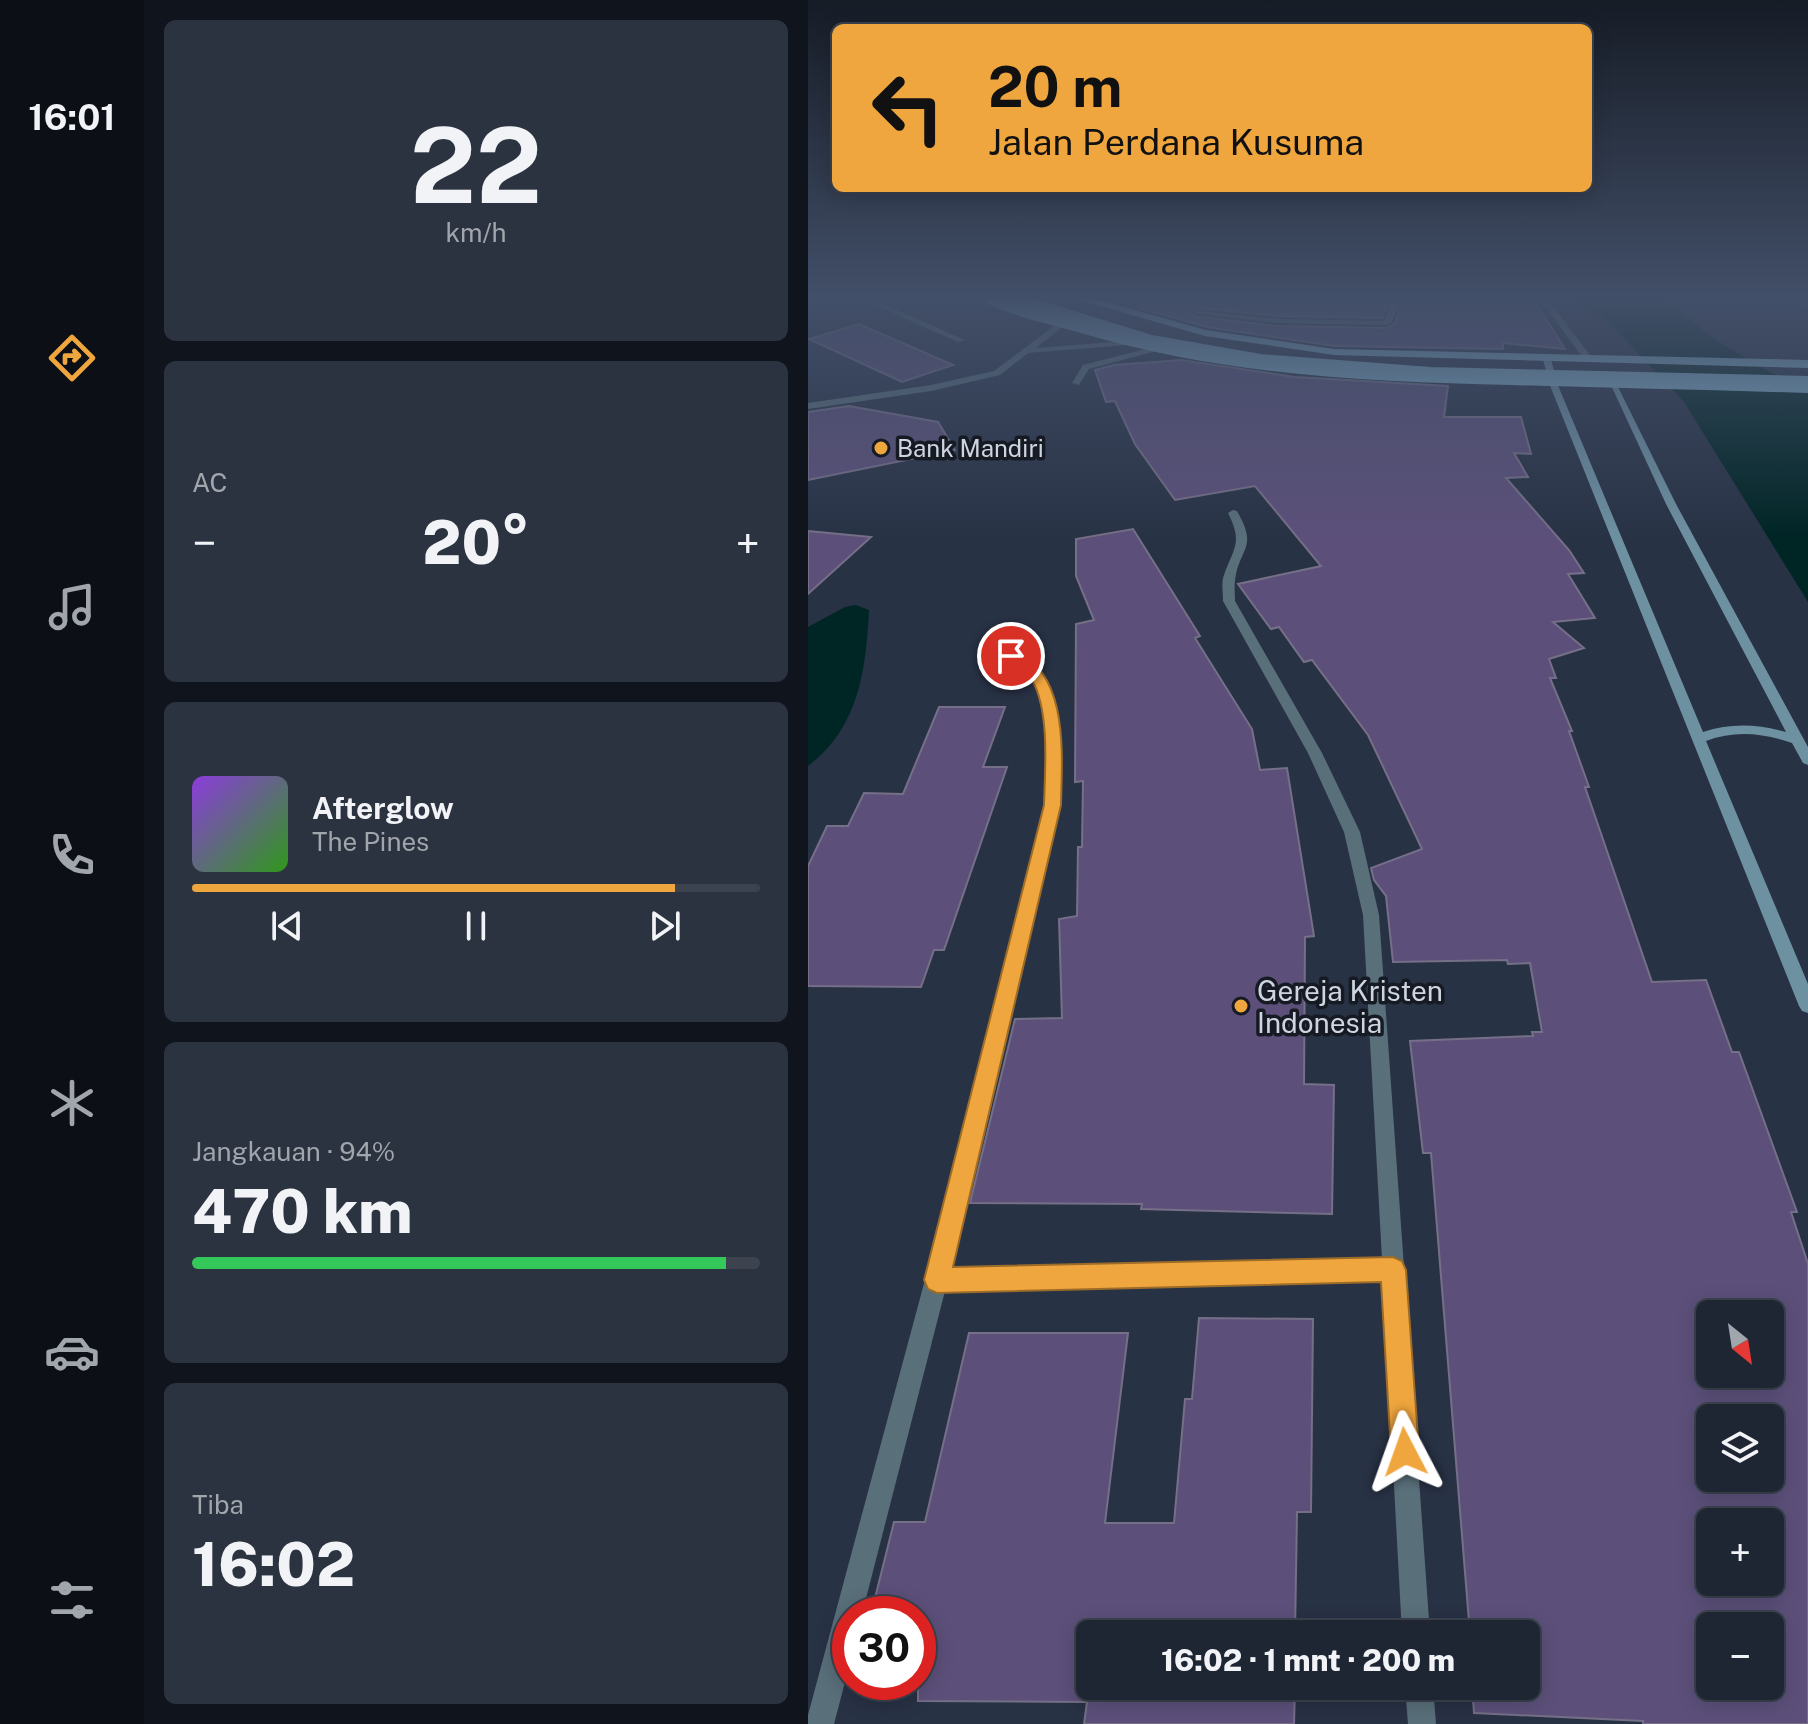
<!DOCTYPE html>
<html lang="id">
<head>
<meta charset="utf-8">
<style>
  body { margin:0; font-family:"Public Sans",sans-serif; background:#2b3240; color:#f1f3f6; height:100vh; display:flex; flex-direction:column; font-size:30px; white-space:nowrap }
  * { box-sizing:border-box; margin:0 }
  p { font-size:26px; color:#a1a5ac }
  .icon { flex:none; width:44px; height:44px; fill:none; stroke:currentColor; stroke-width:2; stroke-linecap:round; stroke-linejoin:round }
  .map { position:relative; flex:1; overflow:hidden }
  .sheet { display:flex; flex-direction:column; gap:20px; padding:20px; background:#10151d; width:664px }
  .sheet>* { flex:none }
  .top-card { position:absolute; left:24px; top:24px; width:760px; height:168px; border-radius:12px; box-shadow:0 4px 20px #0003,0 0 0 2px #3c434f; background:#f0a63e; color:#111; overflow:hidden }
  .needle { width:52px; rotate:150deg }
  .buttons { position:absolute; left:888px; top:1300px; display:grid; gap:16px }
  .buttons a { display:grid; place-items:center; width:88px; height:88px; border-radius:12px; background:#1e2634; box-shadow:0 4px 20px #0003,0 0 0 2px #3c434f; font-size:40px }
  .speed { position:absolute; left:24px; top:1596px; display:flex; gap:16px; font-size:40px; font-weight:700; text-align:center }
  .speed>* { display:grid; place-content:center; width:104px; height:104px; border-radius:50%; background:#1e2634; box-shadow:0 4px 20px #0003,0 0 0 2px #3c434f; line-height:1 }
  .speed .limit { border:12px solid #d22; background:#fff; color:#111 }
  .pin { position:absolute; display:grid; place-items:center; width:68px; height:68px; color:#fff; margin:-34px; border:4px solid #fff; border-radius:50%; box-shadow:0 2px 8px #0007 }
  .me { position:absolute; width:88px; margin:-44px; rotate:356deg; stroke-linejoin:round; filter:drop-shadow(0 0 6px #0008) }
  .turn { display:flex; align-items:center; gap:28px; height:168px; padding:0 24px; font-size:36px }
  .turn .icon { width:104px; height:104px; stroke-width:2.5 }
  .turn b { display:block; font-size:56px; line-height:68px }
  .big { font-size:60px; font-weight:800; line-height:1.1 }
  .sheet .card { flex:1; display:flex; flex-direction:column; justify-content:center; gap:12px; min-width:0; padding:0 28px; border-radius:12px; background:#2b3240 }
  .sheet .dial { align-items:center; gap:0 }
  .dial b { font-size:104px; line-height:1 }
  .song { display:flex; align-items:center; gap:24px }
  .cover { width:96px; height:96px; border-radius:12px; background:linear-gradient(135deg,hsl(270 70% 55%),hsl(110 70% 35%)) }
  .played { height:8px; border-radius:4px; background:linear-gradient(90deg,#f0a63e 85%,#3c434f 85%) }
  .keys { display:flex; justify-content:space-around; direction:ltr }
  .heat { display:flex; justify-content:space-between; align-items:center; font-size:44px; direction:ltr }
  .charge { height:12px; border-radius:6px; background:linear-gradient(90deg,#34c759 94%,#3c434f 0) }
  .trip { position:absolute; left:268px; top:1620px; width:464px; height:80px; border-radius:12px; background:#1e2634; box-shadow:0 4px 20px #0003,0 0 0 2px #3c434f; font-weight:800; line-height:80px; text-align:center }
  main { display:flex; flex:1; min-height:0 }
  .tabs { display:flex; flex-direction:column; width:144px; justify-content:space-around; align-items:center; background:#0c0f15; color:#a1a5ac }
  .tabs .icon { width:56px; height:56px }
  .tabs .on { color:#f0a63e }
  .tabs b { font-size:36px; color:#f1f3f6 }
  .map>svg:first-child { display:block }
  .water { fill:#002525 }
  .building { fill:#5c507a; stroke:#756f87; stroke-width:2; fill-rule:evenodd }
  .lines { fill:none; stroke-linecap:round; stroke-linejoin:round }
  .service { fill:#596f7a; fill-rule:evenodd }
  .minor { fill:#596f7a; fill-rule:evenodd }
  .tertiary { fill:#596f7a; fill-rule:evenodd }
  .secondary { fill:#6e91a2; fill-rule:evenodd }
  .trunk { fill:#84b6ce; fill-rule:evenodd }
  .trunk-bridge { stroke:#84b6ce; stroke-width:12 }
  .route { fill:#f0a63e; stroke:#9c6c28; stroke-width:2 }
  .poi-dot { fill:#f0a63e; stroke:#161a23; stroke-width:3 }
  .labels { text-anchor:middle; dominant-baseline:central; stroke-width:7; stroke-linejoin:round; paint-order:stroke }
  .far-poi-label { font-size:24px; fill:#ced5e1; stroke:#161a23; text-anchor:start }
  .poi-label { font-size:28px; fill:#ced5e1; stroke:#161a23; text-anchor:start }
</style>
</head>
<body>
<main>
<nav class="tabs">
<b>16:01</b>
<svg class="icon on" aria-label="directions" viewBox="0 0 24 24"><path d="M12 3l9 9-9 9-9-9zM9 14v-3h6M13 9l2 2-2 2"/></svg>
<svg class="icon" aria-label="music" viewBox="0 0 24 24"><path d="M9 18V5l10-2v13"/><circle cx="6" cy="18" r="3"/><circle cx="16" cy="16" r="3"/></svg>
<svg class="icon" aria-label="phone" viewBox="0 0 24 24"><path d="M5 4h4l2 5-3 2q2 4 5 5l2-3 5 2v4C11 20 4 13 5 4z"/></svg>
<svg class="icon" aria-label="climate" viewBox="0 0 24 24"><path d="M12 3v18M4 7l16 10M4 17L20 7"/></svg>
<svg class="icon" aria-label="car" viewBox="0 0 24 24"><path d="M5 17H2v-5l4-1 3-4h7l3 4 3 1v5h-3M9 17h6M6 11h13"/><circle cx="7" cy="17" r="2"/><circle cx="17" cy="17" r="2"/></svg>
<svg class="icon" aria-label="filters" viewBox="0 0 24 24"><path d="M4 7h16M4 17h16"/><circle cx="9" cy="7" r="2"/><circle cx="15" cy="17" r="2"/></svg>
</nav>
<section class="sheet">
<div class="card dial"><b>22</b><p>km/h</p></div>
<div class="card"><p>AC</p>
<div class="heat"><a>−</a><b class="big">20°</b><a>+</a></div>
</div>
<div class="card">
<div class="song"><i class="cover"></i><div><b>Afterglow</b><p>The Pines</p></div></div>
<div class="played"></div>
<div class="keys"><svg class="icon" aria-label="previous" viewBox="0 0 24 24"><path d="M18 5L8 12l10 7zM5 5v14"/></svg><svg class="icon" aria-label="pause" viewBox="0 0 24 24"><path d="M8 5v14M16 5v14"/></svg><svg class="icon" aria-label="next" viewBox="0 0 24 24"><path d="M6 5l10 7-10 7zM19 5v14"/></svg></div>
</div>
<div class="card"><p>Jangkauan · 94%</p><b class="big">470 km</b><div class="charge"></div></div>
<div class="card"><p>Tiba</p><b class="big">16:02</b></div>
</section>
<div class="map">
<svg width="1000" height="1724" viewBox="0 0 1000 1724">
  <rect width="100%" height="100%" fill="#283245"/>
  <path class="water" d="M762,298H854L909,341L1000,394V602L876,402L798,319Z
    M48,605L61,610C58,669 51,728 0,766V627L37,607Z"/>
  <path class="building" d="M332,298H583L574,318L469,316L390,308L383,312L386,316L469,326L579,328L586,324L597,298L726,300L757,349L695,343V349L526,346L399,327L331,308Z
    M51,324L145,365L94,382L1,339Z
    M373,360L487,377L640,386L636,417H713L723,454L706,453L720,477L698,478L761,550L776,573L760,574L787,618L745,622L776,648L741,659L748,678H742L764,731H761L781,787H777L844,982L898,980L924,1052H931L989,1212H983L1000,1264V1724H835V1721L666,1713L664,1686H718V1634H662L623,1153H615L602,1041L725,1036L724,1032H734L722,963L700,964L699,960L585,962L578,896L566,880L563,868L614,849L560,735L504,660L496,662L471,627L463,629L430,584L513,566L447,486L367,500L327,444L307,401L298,402L287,370L306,365ZM902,1314H962V1374H902ZM902,1418H962V1478H902ZM902,1522H962V1582H902ZM902,1626H962V1686H902Z
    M41,406L130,422L147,450L0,480V412Z
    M325,529L392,636L387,638L444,729L452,770L479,768L506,936L497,937L496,1084L526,1085L524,1214L333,1209L334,1204L162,1203L207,1019L254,1018L251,919L269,916L270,847H274L275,781L267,782L268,624L286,620L268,576V539Z
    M0,531L63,537L0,594Z
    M131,707H197L175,767H199L136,950H126L113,987L0,986V866L19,826H40L56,793L95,794Z
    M391,1318L505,1319L503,1512H489L487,1634H282V1686H487L486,1724H276L279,1702L110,1701V1614H63L86,1522H117L161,1333H320L297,1523H366L377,1399H384Z"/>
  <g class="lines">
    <path class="service" d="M586,298H594L583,323L579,325L469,323L386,313L390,311L469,319L576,321Z
      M250,323L257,325L228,348L318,341L322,343L318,345L220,353L192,375L123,391L0,409V403L123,385L186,371Z
      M345,347L348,351L281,369L271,385L264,383L275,365Z"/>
    <path class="minor" d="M51,298H62L157,340L150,342Z
      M980,298H991L1000,302V307Z
      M425,510L429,511C451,549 431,547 427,581C426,587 427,594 427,601L514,753L552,832L571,915L622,1634H594L575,1281L137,1291L54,1614H42V1663L26,1724H0V1715L161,1116L237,805L239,733L227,682L213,666L183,652V646H193L223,660L240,681L253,733V805L181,1116L142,1269L574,1259L555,915L536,832L500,753L415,601C415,592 413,583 416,575C426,547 435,543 420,513Z
      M597,1686H625L628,1724H600Z"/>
    <path class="tertiary" d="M731,298H739L784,358V362H778Z"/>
    <path class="secondary" d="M739,356L743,359L749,383L895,732C923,723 949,724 978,732L858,504L802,383L809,385L868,504L1000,747V765L995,763L984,743C955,733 927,730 898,741L1000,984V1013L994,1011L991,1006L741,383L735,359Z"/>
    <path class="trunk" d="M171,298H187L346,346L471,367L605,376L1000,385V393C901,390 803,388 704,385C558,382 415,375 273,333C243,324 196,315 171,298Z
      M265,298H283L398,330L526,349L1000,360V368L526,355L397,336Z"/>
    <path class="trunk-bridge" d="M204,298L343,341L452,360L622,373L1000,382"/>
  </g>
  <linearGradient id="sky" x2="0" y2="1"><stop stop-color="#161c26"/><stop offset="0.55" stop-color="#424f68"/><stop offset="1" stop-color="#424f68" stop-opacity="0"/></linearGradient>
  <rect width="1000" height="540" fill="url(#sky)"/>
  <path class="route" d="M203,651C262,668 254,757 253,805L145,1267L585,1257L594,1261L598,1270L611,1452L607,1462L597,1466L587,1462L583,1452L573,1282L129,1293L120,1289L116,1280L236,805C237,770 242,711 224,680C217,668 205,665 196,656Z"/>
  <g class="poi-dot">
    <circle cx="73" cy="448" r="8"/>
    <circle cx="433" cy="1006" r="8"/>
  </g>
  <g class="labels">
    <g class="far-poi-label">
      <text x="89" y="448">Bank Mandiri</text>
    </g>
    <g class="poi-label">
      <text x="449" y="990">Gereja Kristen<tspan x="449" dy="32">Indonesia</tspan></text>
    </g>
  </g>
</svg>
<div class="buttons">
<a><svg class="needle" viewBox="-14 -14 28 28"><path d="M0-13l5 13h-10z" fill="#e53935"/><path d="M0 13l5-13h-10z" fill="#a1a5ac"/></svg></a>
<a><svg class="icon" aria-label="layers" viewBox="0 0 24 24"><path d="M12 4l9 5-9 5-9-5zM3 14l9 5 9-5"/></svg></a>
<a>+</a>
<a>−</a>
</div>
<div class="speed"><div class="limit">30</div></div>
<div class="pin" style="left:203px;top:656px;background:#d93025"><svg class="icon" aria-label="arrive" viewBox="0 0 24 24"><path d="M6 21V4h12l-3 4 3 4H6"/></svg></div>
<svg class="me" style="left:597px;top:1452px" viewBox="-20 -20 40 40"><path d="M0-17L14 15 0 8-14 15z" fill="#f0a63e" stroke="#fff" stroke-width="4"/></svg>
<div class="trip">16:02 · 1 mnt · 200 m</div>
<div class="top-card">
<div class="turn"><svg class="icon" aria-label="left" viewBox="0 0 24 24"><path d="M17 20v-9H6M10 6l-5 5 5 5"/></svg><div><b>20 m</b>Jalan Perdana Kusuma</div></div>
</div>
</div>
</main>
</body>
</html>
